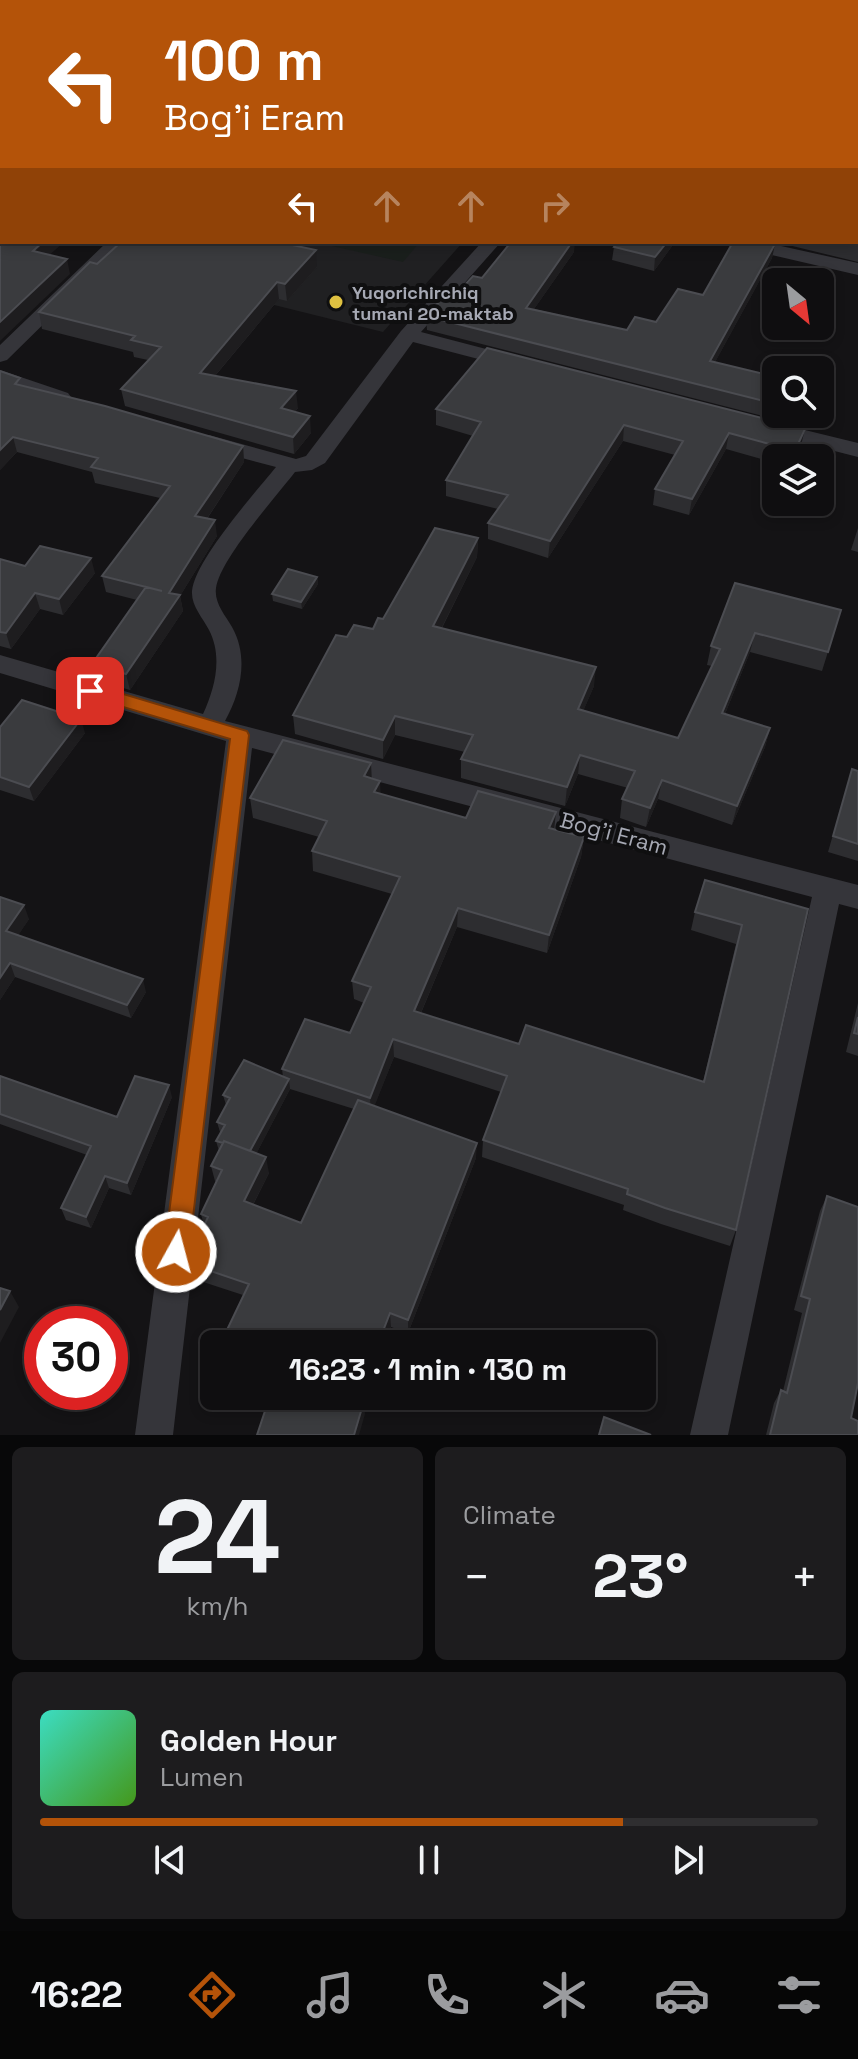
<!DOCTYPE html>
<html lang="en">
<head>
<meta charset="utf-8">
<style>
  body { margin:0; font-family:"Space Grotesk",sans-serif; background:#1d1c1e; color:#f1f3f6; height:100vh; display:flex; flex-direction:column; font-size:30px; white-space:nowrap }
  * { box-sizing:border-box; margin:0 }
  p { font-size:26px; color:#9b9c9f }
  .icon { flex:none; width:44px; height:44px; fill:none; stroke:currentColor; stroke-width:2; stroke-linecap:round; stroke-linejoin:round }
  .map { position:relative; height:1435px; overflow:hidden }
  .panel { display:flex; flex-direction:column; gap:12px; padding:12px; background:#080809; flex:1 }
  .panel>* { flex:none }
  .hud { position:absolute; left:0px; top:0px; width:858px; height:244px; box-shadow:0 4px 12px #0003,0 0 0 2px #2f2e30; background:#b45309; color:#fff; overflow:hidden }
  .needle { width:52px; rotate:151deg }
  .tools { position:absolute; left:762px; top:268px; display:grid; gap:16px }
  .tools a { display:grid; place-items:center; width:72px; height:72px; border-radius:12px; background:#0f0e10; box-shadow:0 4px 12px #0003,0 0 0 2px #2f2e30; font-size:40px }
  .speed { position:absolute; left:24px; top:1306px; display:flex; gap:16px; font-size:40px; font-weight:700; text-align:center }
  .speed>* { display:grid; place-content:center; width:104px; height:104px; border-radius:50%; background:#0f0e10; box-shadow:0 4px 12px #0003,0 0 0 2px #2f2e30; line-height:1 }
  .speed .limit { border:12px solid #d22; background:#fff; color:#111 }
  .pin { position:absolute; display:grid; place-items:center; width:68px; height:68px; color:#fff; margin:-34px; border-radius:16px; box-shadow:0 4px 12px #0006 }
  .me { position:absolute; width:88px; margin:-44px; rotate:7deg; stroke-linejoin:round; filter:drop-shadow(0 0 6px #0008) }
  .turn { display:flex; align-items:center; gap:28px; height:168px; padding:0 32px; font-size:36px }
  .turn .icon { width:104px; height:104px; stroke-width:2.5 }
  .turn b { display:block; font-size:56px; line-height:68px }
  .lanes { display:flex; align-items:center; height:76px; padding:0 32px; background:#0003; justify-content:center; gap:40px; direction:ltr }
  .lanes .off { opacity:.35 }
  .big { font-size:60px; font-weight:600; line-height:1.1 }
  .panel .widget { flex:1; display:flex; flex-direction:column; justify-content:center; gap:12px; min-width:0; padding:0 28px; border-radius:12px; background:#1d1c1e }
  .panel .dial { align-items:center; gap:0 }
  .dial b { font-size:104px; line-height:1 }
  .song { display:flex; align-items:center; gap:24px }
  .cover { width:96px; height:96px; border-radius:12px; background:linear-gradient(135deg,hsl(170 70% 55%),hsl(100 70% 35%)) }
  .played { height:8px; border-radius:4px; background:linear-gradient(90deg,#b45309 75%,#2f2e30 75%) }
  .keys { display:flex; justify-content:space-around; direction:ltr }
  .heat { display:flex; justify-content:space-between; align-items:center; font-size:44px; direction:ltr }
  .panel .tiles { flex:1; display:grid; gap:12px; grid-template-columns:1fr 1fr }
  .widget:last-child { grid-column:span 2 }
  .trip { position:absolute; left:200px; top:1330px; width:456px; height:80px; border-radius:12px; background:#0f0e10; box-shadow:0 4px 12px #0003,0 0 0 2px #2f2e30; font-weight:600; line-height:80px; text-align:center }
  .tab-bar { display:flex; height:128px; justify-content:space-around; align-items:center; background:#060606; color:#9b9c9f }
  .tab-bar .icon { width:56px; height:56px }
  .tab-bar .on { color:#b45309 }
  .tab-bar b { font-size:36px; color:#f1f3f6 }
  .map>svg:first-child { display:block }
  .built { fill:#202022 }
  .green { fill:#1a1f1c }
  .lines { fill:none; stroke-linecap:round; stroke-linejoin:round }
  .minor { fill:#35353a; fill-rule:evenodd }
  .wall { fill:#2d2d30; fill-rule:evenodd }
  .shaded-wall { fill:#1e1d1f }
  .building { fill:#3a3b3e; stroke:#4b4c51; stroke-width:2 }
  .route { fill:#b45309; stroke:#753606; stroke-width:2 }
  .poi-dot { fill:#dfc141; stroke:#0f0f10; stroke-width:3 }
  .labels { text-anchor:middle; dominant-baseline:central; stroke-width:8; stroke-linejoin:round; paint-order:stroke }
  .far-poi-label { font-size:18px; font-weight:bold; fill:#a6a9b4; stroke:#0f0f10; text-anchor:start }
  .street-label { font-size:22px; fill:#a6a9b4; stroke:#0f0f10 }
</style>
</head>
<body>
<div class="map">
<svg width="858" height="1435" viewBox="0 0 858 1435">
  <rect width="100%" height="100%" fill="#141315"/>
  <path class="built" d="M169,242H463L383,332L141,272Z"/>
  <path class="green" d="M336,242H420L403,262L332,246Z"/>
  <g class="lines">
    <path class="minor" d="M107,242H127L7,360L0,362V345Z
      M482,242H501L421,332L520,358L523,362L513,368L413,342L325,463L312,470L295,472C275,498 220,559 216,588C214,603 225,615 232,627C249,657 241,692 225,721L858,885V909L839,904L728,1435H690L812,897L252,748L173,1435H135L226,741L0,673V655L203,714C215,688 223,657 209,630C203,618 191,606 192,591C195,560 255,493 276,467L201,447L198,442L209,435L296,459L306,456L401,331Z
      M730,242H763L858,263V275L733,246Z
      M0,370L68,393L71,397L61,403L0,383Z
      M768,421L858,443V457L760,432L757,427L760,422Z"/>
  </g>
  <path class="wall" d="M0,0H186V2H2V34H0Z
    M252,0H684L682,2H252Z
    M856,145L858,146V262L776,242H856Z
    M618,242H675L654,271L612,260L614,247Z
    M775,244L772,258L715,362L776,377V414H816L810,428L427,330L426,316L462,288L482,278L574,252L534,309L627,330L656,322L703,295Z
    M97,264L317,267L287,301L279,299L215,376L298,408L295,412L311,433L294,454L125,406L121,389L148,360L134,357L133,352L42,329L39,312Z
    M22,385L243,446L244,462L207,519L217,536L180,596L183,611L130,690L96,680L92,664L137,600L106,592L102,576L160,498L95,483L92,472L17,452L0,470Z
    M436,409L805,429L801,445L795,458H776V463L726,449L689,515L653,505L655,489L675,455L623,441L548,558L488,539V523L498,509L446,496V480L473,436L436,425Z
    M858,528V552L851,550Z
    M478,538L477,557L442,628L594,686L583,711L678,738L712,666L707,665L711,646L735,583L841,610L822,671L750,652L725,714L770,728L765,747L732,825L658,799L646,827L620,818L622,799L628,788L578,774L565,806L461,778V759L465,752L395,735L383,759L295,734L293,715L347,637L373,629Z
    M0,559L25,566L95,573L63,615L40,609L11,649L0,646Z
    M317,577L318,584L302,609L273,601L272,594Z
    M0,727L85,733L34,801L0,790Z
    M852,769L858,771V861L828,852Z
    M371,778L380,794L466,818L554,829L584,837L581,857L547,953L457,927L421,1013L519,1044L703,1082L736,944L691,930L695,912L808,909L736,1230L730,1246L661,1224L623,1210L624,1205L482,1157L483,1140L501,1092L394,1057L374,1106L476,1158L408,1333L391,1327L384,1344H229L226,1332L243,1295L197,1280L193,1265L206,1234L201,1214L216,1182L215,1181L211,1166L219,1151L216,1141L221,1132H220L217,1122L226,1105L223,1095L283,1077L282,1069L350,1033L364,1003L354,999L352,981L392,894L313,871L312,851L319,837L253,818L250,798ZM290,1089L354,1109L301,1223L253,1205L269,1173L256,1154Z
    M0,897L29,919L18,935L146,992L131,1018L15,977L0,1000Z
    M858,1003V1056L846,1052Z
    M0,1076L117,1117L172,1097L131,1195L109,1188L91,1228L66,1220L61,1208L87,1155L0,1124Z
    M827,1196L851,1418L858,1435H766L774,1403L781,1390L783,1391L802,1313L794,1310L820,1211Z"/>
  <path class="shaded-wall" d="M43,242H64L37,266L33,251Z
    M572,242H575L574,252L525,322L526,308Z
    M667,242H675L654,271L655,257Z
    M775,244L772,258L708,375L710,361Z
    M316,250L317,267L287,301L285,284Z
    M67,259L70,274L0,341V322Z
    M277,282L279,299L203,390L200,373Z
    M826,385L823,399L820,405V398Z
    M296,391L298,408L283,425L281,408Z
    M813,414H816L810,428Z
    M310,416L311,433L294,454L293,437Z
    M624,425L623,441L548,558L550,541Z
    M805,429L801,445L795,458H793L795,451Z
    M729,433L726,449L689,515L692,499Z
    M13,437L17,452L0,470V450Z
    M243,446L244,462L198,532L195,516Z
    M215,520L217,536L180,596L183,611L130,690L126,674L169,593Z
    M478,538L477,557L433,645V626Z
    M91,558L95,573L63,615L59,599Z
    M317,577L318,584L302,609L301,602Z
    M35,593L40,609L11,649L6,633Z
    M755,633L750,652L718,731L722,713Z
    M596,667L594,686L576,728L578,709Z
    M395,716V735L383,759V740Z
    M81,719L85,733L34,801L29,787Z
    M770,728L765,747L732,825L737,806Z
    M580,755L578,774L565,806L567,787Z
    M371,763L372,783L364,776Z
    M662,780L658,799L646,827L650,808Z
    M380,781L381,800L374,792Z
    M556,812L554,831L549,828Z
    M584,837L581,857L547,953L549,935Z
    M24,905L29,919L12,945L6,931Z
    M458,908L457,927L414,1029V1011Z
    M10,963L15,977L0,1000V978Z
    M143,979L146,992L131,1018L127,1005Z
    M393,1039L394,1057L371,1115L370,1098Z
    M289,1079L290,1089L251,1164L249,1154Z
    M169,1085L172,1097L131,1195L127,1183Z
    M477,1143L476,1158L408,1333V1320Z
    M266,1157L269,1173L247,1216L244,1201Z
    M105,1176L109,1188L91,1228L86,1217Z
    M10,1291L19,1307L0,1343V1310Z
    M390,1313L391,1327L384,1344H378Z
    M364,1401L365,1414L359,1435H354Z"/>
  <path class="building" d="M0,0H182V2H2V21L0,20Z
    M323,0H674L672,2L637,1L636,2H336Z
    M2,41V242H43L33,251L67,259L0,322V128L2,127L0,115V42Z
    M856,145L858,146V241H856Z
    M121,242H278L316,250L285,284L277,282L200,373L296,391L281,408L310,416L293,437L121,389L161,347L131,340L135,336L39,312L90,262L97,264Z
    M511,242H572L526,308L627,330L635,317L656,322L678,289L703,295L733,242H766L775,244L710,361L776,377V404L426,316L454,286L462,288L473,276L482,278Z
    M618,242H667L655,257L614,247Z
    M487,348L805,429L795,451L729,433L692,499L655,489L683,441L624,425L550,541L488,523L508,495L446,480L481,422L436,409Z
    M0,371L20,378L15,384L105,406L243,446L195,516L215,520L169,593L180,595L126,674L92,664L146,587L162,591L102,576L170,486L91,467L98,458L13,437L0,450Z
    M820,383L826,385L820,398Z
    M435,528L478,538L433,626L596,667L578,709L678,738L720,649L711,646L735,583L841,610L828,652L755,633L722,713L770,728L737,806L662,780L650,808L622,799L635,771L580,755L567,787L461,759L473,735L395,716L383,740L293,715L336,635L347,637L354,625L373,629L378,618L383,619Z
    M40,546L91,558L59,599L35,593L6,633L0,632V559L25,566Z
    M288,569L317,577L301,602L272,594Z
    M22,700L81,719L29,787L0,777V727Z
    M283,740L371,763L364,776L380,781L374,792L466,818L478,791L556,812L549,828L584,837L549,935L458,908L414,1011L519,1044L526,1025L704,1082L742,925L695,912L705,880L808,909L736,1230L665,1208L627,1194L628,1189L483,1140L507,1076L393,1039L370,1098L282,1069L305,1019L350,1033L371,987L352,981L400,877L312,851L327,821L250,798Z
    M852,769L858,771V844L833,836Z
    M0,897L24,905L6,931L143,979L127,1005L10,963L0,978Z
    M858,1017V1034L854,1033Z
    M244,1060L289,1079L250,1151L224,1141L223,1143L216,1141L225,1125L217,1122L230,1098L223,1095Z
    M0,1076L117,1117L135,1076L169,1085L127,1183L105,1176L86,1217L61,1208L91,1146L0,1114Z
    M358,1100L477,1143L408,1320L390,1313L378,1344H255L226,1332L249,1284L193,1265L209,1228L204,1226L208,1217L201,1214L222,1170L211,1166L224,1141L266,1157L244,1201L301,1223Z
    M827,1196L858,1207V1383L851,1418L858,1421V1435H770L781,1390L787,1393L810,1299L801,1296Z
    M0,1288L10,1291L0,1310Z
    M270,1396H358L356,1399L364,1401L354,1435H257Z
    M604,1417L651,1435H599Z"/>
  <path class="route" d="M90,684L247,731L249,735L189,1252L185,1261L176,1264L168,1261L164,1252L230,739L83,695L81,691Z"/>
  <circle class="poi-dot" cx="336" cy="302" r="8"/>
  <g class="labels">
    <g class="far-poi-label">
      <text x="352" y="292">Yuqorichirchiq<tspan x="352" dy="21">tumani 20-maktab</tspan></text>
    </g>
    <g class="street-label">
      <text transform="translate(614 833) rotate(15)">Bog'i Eram</text>
    </g>
  </g>
</svg>
<div class="tools">
<a><svg class="needle" viewBox="-14 -14 28 28"><path d="M0-13l5 13h-10z" fill="#e53935"/><path d="M0 13l5-13h-10z" fill="#9b9c9f"/></svg></a>
<a><svg class="icon" aria-label="search" viewBox="0 0 24 24"><circle cx="10" cy="10" r="6"/><path d="M15 15l6 6"/></svg></a>
<a><svg class="icon" aria-label="layers" viewBox="0 0 24 24"><path d="M12 4l9 5-9 5-9-5zM3 14l9 5 9-5"/></svg></a>
</div>
<div class="speed"><div class="limit">30</div></div>
<div class="pin" style="left:90px;top:691px;background:#d93025"><svg class="icon" aria-label="arrive" viewBox="0 0 24 24"><path d="M6 21V4h12l-3 4 3 4H6"/></svg></div>
<svg class="me" style="left:176px;top:1252px" viewBox="-20 -20 40 40"><circle r="17" fill="#b45309" stroke="#fff" stroke-width="3"/><path d="M0-11L8 9 0 5-8 9z" fill="#fff"/></svg>
<div class="trip">16:23 · 1 min · 130 m</div>
<div class="hud">
<div class="turn"><svg class="icon" aria-label="left" viewBox="0 0 24 24"><path d="M17 20v-9H6M10 6l-5 5 5 5"/></svg><div><b>100 m</b>Bog'i Eram</div></div>
<div class="lanes"><svg class="icon" aria-label="left" viewBox="0 0 24 24"><path d="M17 20v-9H6M10 6l-5 5 5 5"/></svg><svg class="icon off" aria-label="ahead" viewBox="0 0 24 24"><path d="M12 20V5M6 11l6-6 6 6"/></svg><svg class="icon off" aria-label="ahead" viewBox="0 0 24 24"><path d="M12 20V5M6 11l6-6 6 6"/></svg><svg class="icon off" aria-label="right" viewBox="0 0 24 24"><path d="M7 20v-9h11M14 6l5 5-5 5"/></svg></div>
</div>
</div>
<section class="panel">
<div class="tiles">
<div class="widget dial"><b>24</b><p>km/h</p></div>
<div class="widget"><p>Climate</p>
<div class="heat"><a>−</a><b class="big">23°</b><a>+</a></div>
</div>
<div class="widget">
<div class="song"><i class="cover"></i><div><b>Golden Hour</b><p>Lumen</p></div></div>
<div class="played"></div>
<div class="keys"><svg class="icon" aria-label="previous" viewBox="0 0 24 24"><path d="M18 5L8 12l10 7zM5 5v14"/></svg><svg class="icon" aria-label="pause" viewBox="0 0 24 24"><path d="M8 5v14M16 5v14"/></svg><svg class="icon" aria-label="next" viewBox="0 0 24 24"><path d="M6 5l10 7-10 7zM19 5v14"/></svg></div>
</div>
</div>
</section>
<nav class="tab-bar">
<b>16:22</b>
<svg class="icon on" aria-label="directions" viewBox="0 0 24 24"><path d="M12 3l9 9-9 9-9-9zM9 14v-3h6M13 9l2 2-2 2"/></svg>
<svg class="icon" aria-label="music" viewBox="0 0 24 24"><path d="M9 18V5l10-2v13"/><circle cx="6" cy="18" r="3"/><circle cx="16" cy="16" r="3"/></svg>
<svg class="icon" aria-label="phone" viewBox="0 0 24 24"><path d="M5 4h4l2 5-3 2q2 4 5 5l2-3 5 2v4C11 20 4 13 5 4z"/></svg>
<svg class="icon" aria-label="climate" viewBox="0 0 24 24"><path d="M12 3v18M4 7l16 10M4 17L20 7"/></svg>
<svg class="icon" aria-label="car" viewBox="0 0 24 24"><path d="M5 17H2v-5l4-1 3-4h7l3 4 3 1v5h-3M9 17h6M6 11h13"/><circle cx="7" cy="17" r="2"/><circle cx="17" cy="17" r="2"/></svg>
<svg class="icon" aria-label="filters" viewBox="0 0 24 24"><path d="M4 7h16M4 17h16"/><circle cx="9" cy="7" r="2"/><circle cx="15" cy="17" r="2"/></svg>
</nav>
</body>
</html>
